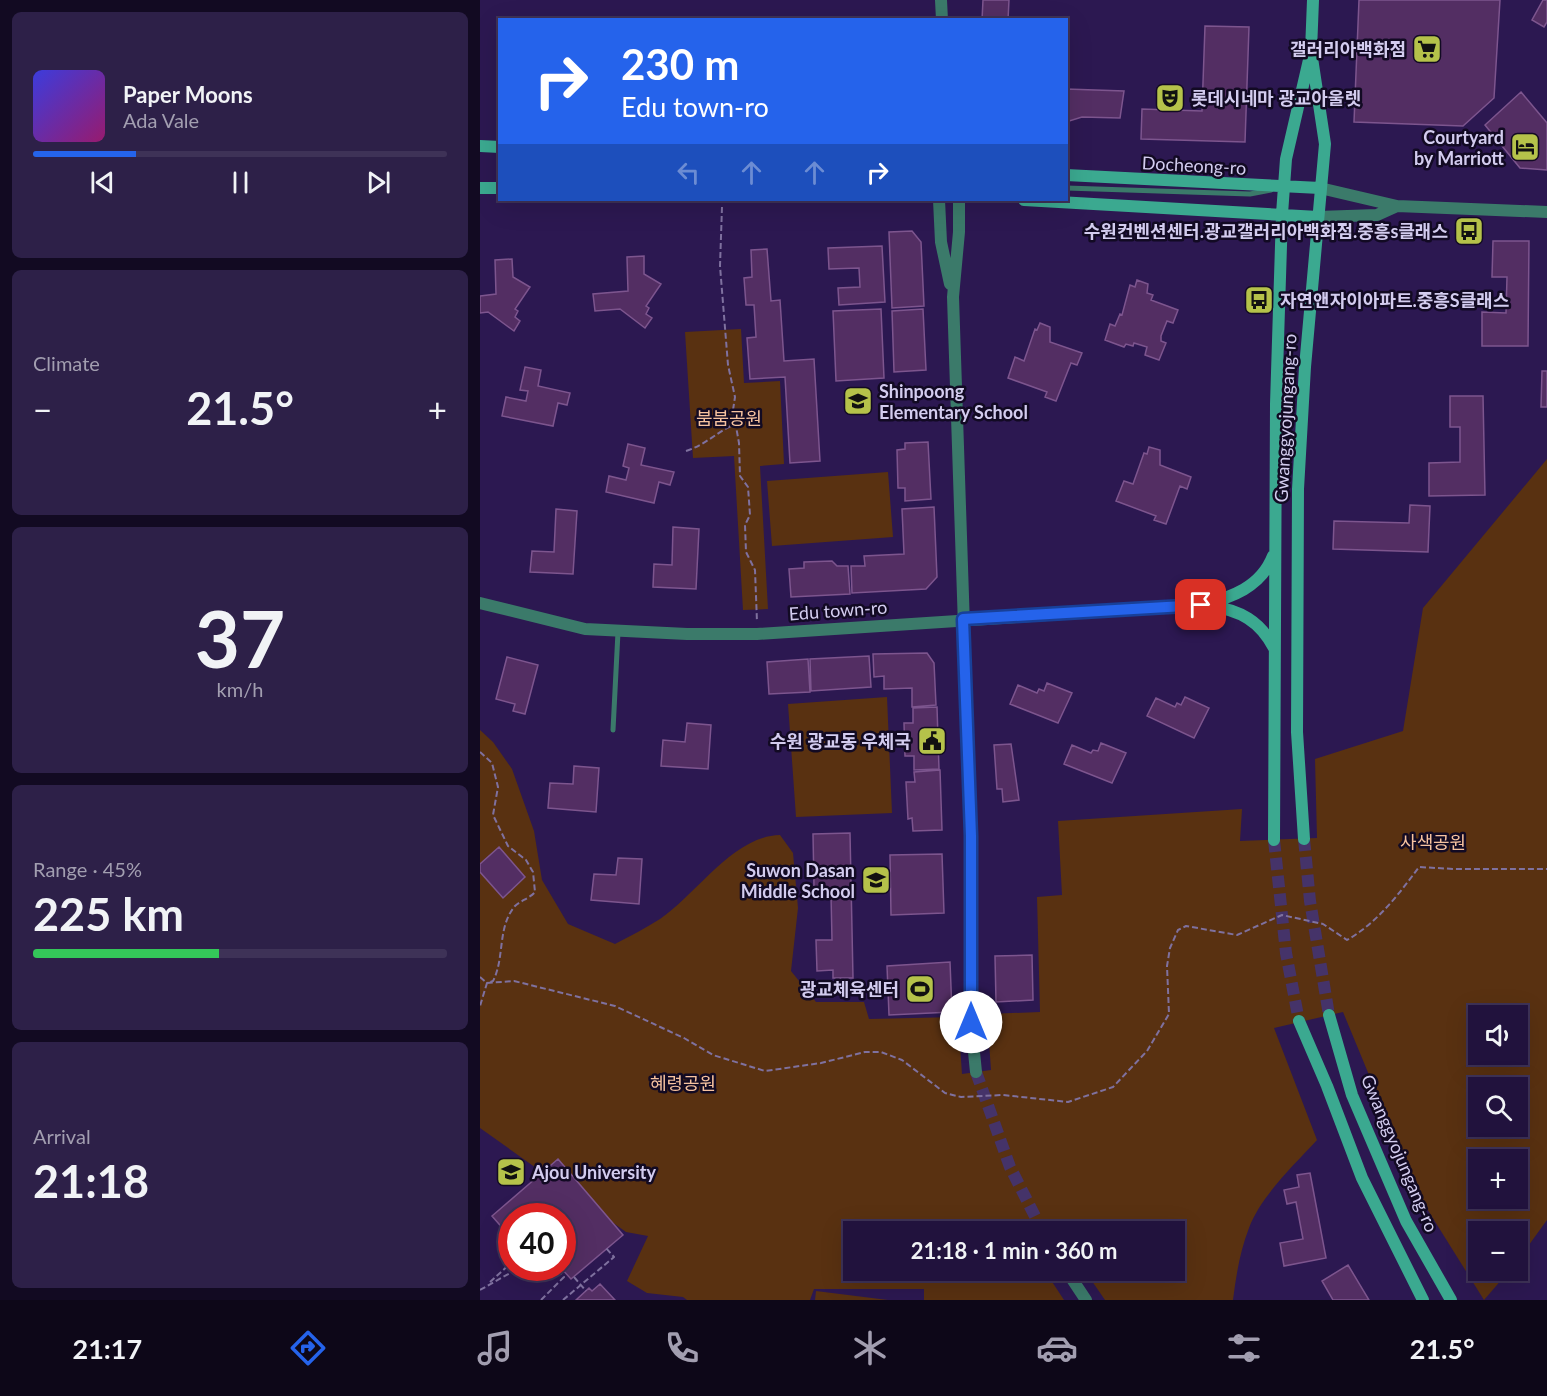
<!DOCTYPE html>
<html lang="en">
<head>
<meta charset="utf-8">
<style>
  body { margin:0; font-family:Lato,"Noto Sans KR",sans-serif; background:#2d2048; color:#f1f3f6; height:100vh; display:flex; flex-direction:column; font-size:22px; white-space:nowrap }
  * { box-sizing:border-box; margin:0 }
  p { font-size:20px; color:#a29eb0 }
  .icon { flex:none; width:33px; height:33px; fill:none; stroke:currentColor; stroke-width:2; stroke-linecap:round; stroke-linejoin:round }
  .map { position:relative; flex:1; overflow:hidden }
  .sheet { display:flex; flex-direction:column; gap:12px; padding:12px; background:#120a22; width:480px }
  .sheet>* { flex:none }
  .top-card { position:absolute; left:18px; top:18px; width:570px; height:183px; border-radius:0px; box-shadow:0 6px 24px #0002,0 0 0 2px #3e3257; background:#2563eb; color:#fff; overflow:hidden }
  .tools { position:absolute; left:988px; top:1005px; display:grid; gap:12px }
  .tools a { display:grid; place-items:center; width:60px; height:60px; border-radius:0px; background:#21123d; box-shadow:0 6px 24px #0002,0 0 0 2px #3e3257; font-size:30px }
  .speed { position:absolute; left:18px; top:1203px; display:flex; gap:12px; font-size:30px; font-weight:700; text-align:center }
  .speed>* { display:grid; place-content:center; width:78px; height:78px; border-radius:50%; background:#21123d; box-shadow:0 6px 24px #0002,0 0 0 2px #3e3257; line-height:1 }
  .speed .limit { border:9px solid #d22; background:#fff; color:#111 }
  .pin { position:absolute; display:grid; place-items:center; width:51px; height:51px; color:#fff; margin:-26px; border-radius:12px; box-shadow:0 3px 9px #0006 }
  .me { position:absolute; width:66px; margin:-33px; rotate:0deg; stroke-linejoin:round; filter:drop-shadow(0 0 4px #0008) }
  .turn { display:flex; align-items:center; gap:21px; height:126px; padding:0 24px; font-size:27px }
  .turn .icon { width:78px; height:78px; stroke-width:2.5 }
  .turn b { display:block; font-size:42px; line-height:51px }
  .lanes { display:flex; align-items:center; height:57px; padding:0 24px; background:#0003; justify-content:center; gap:30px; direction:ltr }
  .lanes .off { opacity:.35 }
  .big { font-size:45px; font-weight:700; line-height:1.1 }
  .sheet .widget { flex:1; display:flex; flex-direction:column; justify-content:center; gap:9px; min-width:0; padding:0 21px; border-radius:9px; background:#2d2048 }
  .sheet .dial { align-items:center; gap:0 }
  .dial b { font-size:78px; line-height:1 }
  .song { display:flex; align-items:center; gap:18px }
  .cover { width:72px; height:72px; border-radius:9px; background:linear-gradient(135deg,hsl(240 70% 55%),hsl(320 70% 35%)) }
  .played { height:6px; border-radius:3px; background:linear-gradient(90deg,#2563eb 25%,#3e3257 25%) }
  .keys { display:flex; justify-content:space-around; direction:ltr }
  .heat { display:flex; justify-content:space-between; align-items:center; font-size:33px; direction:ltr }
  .charge { height:9px; border-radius:4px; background:linear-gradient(90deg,#34c759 45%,#3e3257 0) }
  .trip { position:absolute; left:363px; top:1221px; width:342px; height:60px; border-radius:0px; background:#21123d; box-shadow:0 6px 24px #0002,0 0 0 2px #3e3257; font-weight:700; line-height:60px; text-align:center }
  .tab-bar { display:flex; height:96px; justify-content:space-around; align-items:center; background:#0d0718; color:#a29eb0 }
  .tab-bar .icon { width:42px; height:42px }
  .tab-bar .current { color:#2563eb }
  .tab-bar b { font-size:27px; color:#f1f3f6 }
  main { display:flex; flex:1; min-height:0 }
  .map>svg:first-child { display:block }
  .green { fill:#593111; fill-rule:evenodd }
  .building { fill:#532e63; stroke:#7d558e; stroke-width:1.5 }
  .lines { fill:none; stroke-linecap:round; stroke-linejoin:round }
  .secondary-tunnel { stroke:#453369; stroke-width:12; stroke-dasharray:12 6; stroke-linecap:butt }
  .path { stroke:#7f719f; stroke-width:2; stroke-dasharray:6 3; stroke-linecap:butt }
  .service { stroke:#3b7a6a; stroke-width:5 }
  .tertiary { stroke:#3b7a6a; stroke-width:12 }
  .secondary { stroke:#3ba990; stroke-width:12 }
  .route-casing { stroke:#184099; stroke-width:15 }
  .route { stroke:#2563eb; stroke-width:10 }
  .labels { text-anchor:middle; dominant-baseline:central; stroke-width:5; stroke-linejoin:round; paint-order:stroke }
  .poi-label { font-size:18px; font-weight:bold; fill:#d3ccef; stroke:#120a23; text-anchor:end }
  .street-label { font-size:18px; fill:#d3ccef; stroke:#120a23 }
  .park-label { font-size:18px; fill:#f7c3a0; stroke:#120a23 }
</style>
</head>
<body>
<main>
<section class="sheet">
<div class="widget">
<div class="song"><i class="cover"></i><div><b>Paper Moons</b><p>Ada Vale</p></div></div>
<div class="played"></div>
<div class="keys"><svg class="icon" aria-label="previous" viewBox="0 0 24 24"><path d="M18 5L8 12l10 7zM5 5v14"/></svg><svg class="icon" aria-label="pause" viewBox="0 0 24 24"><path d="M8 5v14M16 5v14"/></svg><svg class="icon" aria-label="next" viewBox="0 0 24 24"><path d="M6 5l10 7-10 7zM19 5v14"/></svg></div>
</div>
<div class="widget"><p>Climate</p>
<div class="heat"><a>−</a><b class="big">21.5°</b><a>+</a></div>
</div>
<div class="widget dial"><b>37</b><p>km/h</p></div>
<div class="widget"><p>Range · 45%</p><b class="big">225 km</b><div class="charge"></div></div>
<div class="widget"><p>Arrival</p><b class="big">21:18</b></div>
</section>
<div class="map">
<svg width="1067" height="1300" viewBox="0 0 1067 1300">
  <rect width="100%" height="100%" fill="#2c1851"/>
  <path class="green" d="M261,329L264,383L300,381L304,464L280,466L288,609L263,610L254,456L213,458L205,332Z
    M1067,459V1220L1038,1260V1232H999V1270L1029,1271L1004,1300L939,1196L863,1012L794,1028L837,1140C814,1165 781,1196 769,1228C760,1251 756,1276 753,1300H625L605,1271L694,1270V1232H374V1270L565,1271L584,1300H444V1289H334L330,1300H207L203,1297L167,1293L147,1281L168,1236L146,1232L0,1128V730L13,742L32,769L54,831L62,880L88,924L135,944C150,936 166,928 180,919C217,894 253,836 300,835L313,853L318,908L311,971L336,1002H384L389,1019L478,1017L482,1074L511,1070L507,1014L560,1012L557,897L582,895L578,821L762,809L760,841L837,838L835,759L923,731L943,608ZM999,1016H1038V1054H999ZM999,1088H1038V1126H999ZM999,1160H1038V1198H999Z
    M408,472L413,537L292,546L287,481Z
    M407,697L412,813L316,817L308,704Z
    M336,1291L408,1300H335Z"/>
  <path class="building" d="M503,0H529L528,20H502Z
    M879,0H1020L1014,98L983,126L874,122Z
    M1063,0H1067V22L1064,27L1052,20Z
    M725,26L769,27L765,142L661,139L662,109L722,111Z
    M586,89L644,91L640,118L602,117L586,122Z
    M1041,92L1067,123V170L1040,168L1005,125Z
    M432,231L441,242L444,306L412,308L409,232Z
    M1013,241H1049L1048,346H1002V312L1026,313L1027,277H1012Z
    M402,246L405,302L359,305L358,288L380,287L379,268L349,269L348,248Z
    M287,249L291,301L300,300L304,361L334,359L340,461L310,463L305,377L270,379L267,338L276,337L274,305H266L264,278L272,277L271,250Z
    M164,256V274L181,284L166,306L169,308L166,314L172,318L165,328L140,309L115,311L113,294L148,291L147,257Z
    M32,259L33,277L50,287L35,309L38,311L35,317L40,321L34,331L8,312L0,313V296L16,294L15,260Z
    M657,280L668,284L667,293L673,295L671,300L698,310L693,323L687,321L681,336V341L686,343L679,360L665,355L667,347L654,343L653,346L646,344L644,347L625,340L630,324L635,326L640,314L642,315L650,285L655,287Z
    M401,309L404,378L356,381L353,311Z
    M443,309L446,370L414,372L412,311Z
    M560,323L570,327V342L602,353L597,365L591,363L576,401L565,397L567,392L528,378L535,357L544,361L555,329L557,330Z
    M45,367L61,370L58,386L90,393L87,405L78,403L73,426L22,416L26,397L46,401L48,391L40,390Z
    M1062,371H1067V407H1061Z
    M970,396H1003L1005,495L949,496V463L980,462V427H970Z
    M448,442L451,499L425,501V488H418L417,450L425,449V443Z
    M148,444L165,448L161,465L194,472L190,485L179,482L174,503L126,492L129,476L146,480L149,468L143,466Z
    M669,447L680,450V465L711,477L707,489L700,486L686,524L674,520L676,516L636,501L644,481L653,484L664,453L667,454Z
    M930,505L950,506L948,552L853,549L854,521L929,523Z
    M454,507L457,577L446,589L372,593L371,566H385L384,556L424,554L422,509Z
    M76,509L97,511L93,574L50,572L52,551L74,552Z
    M193,527L219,529L216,589L173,587L174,564L192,565Z
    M352,561L357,566H368L370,594L311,597L309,569L324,568V562Z
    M447,653L454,663L456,705L432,707V688L404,689V676L394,677L393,654Z
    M389,656L391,687L331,691L330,659Z
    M27,657L58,665L45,714L33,711L35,704L16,699Z
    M328,659L330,692L289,694L287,662Z
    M567,683L592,693L578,723L530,704L538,685L557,693L559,689L564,691Z
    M705,697L729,708L714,738L667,716L676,698L695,707L697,703L701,705Z
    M457,707L459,769L434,770V756H425L424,723H433V708Z
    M207,723L231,725L228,769L181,766L183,740L205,742Z
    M621,743L646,753L632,783L584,764L592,745L611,753L613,750L618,751Z
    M531,744L539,800L523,802L522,789H517L514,745Z
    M94,766L119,768L116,812L68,808L70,783L93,784Z
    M460,770L462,830L433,831L432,818L428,819L426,782H435L434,772Z
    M370,833L373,978H353V970L337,971L336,940H352L351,895H341V887H334L333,834Z
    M19,847L45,877L23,898L0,872V864Z
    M462,854L464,913L411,915L410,855Z
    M138,858L162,859L159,904L111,900L114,874L136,875Z
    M552,955L553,1000L516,1002L515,956Z
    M470,962L472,1012L409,1015L407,966Z
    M78,1159L143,1235L91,1279L81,1268L82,1216H32V1239L12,1216Z
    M830,1173L846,1258L804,1266L800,1243L823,1239L816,1202L807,1204L804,1190L819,1187L817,1175Z
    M868,1265L889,1300H853L842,1281Z
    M120,1284L135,1300H96L109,1288L112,1291Z"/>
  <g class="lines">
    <path class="secondary-tunnel" d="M824,839L830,901L849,1015
      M794,840L806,953L819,1021
      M496,1072L530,1167L563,1232"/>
    <path class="path" d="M242,207L240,266L248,365L255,397L253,410L259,443L260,476L268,487L270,515L265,525L266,552L275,570L277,622
      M206,451C225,445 237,432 255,424
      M0,752L12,763L18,787L13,815L28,846L46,860L53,872L55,892C50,898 40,901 35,906C17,927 25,958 13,981L7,983L0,1006
      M0,977L7,983L34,981L135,1006L204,1038L233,1055L285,1071L341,1063L385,1052H401L422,1060L465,1093L481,1097L523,1095L588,1102L633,1087L667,1051L689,1014L687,966L690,948L698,930L706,926L757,935L802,915L843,924L867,940C897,923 919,894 939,867L974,869H1067
      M94,1277L106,1291
      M10,1282L32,1262
      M0,1290L39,1268
      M61,1300L84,1277L76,1268
      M83,1300L134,1257L126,1248"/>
    <path class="service" d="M586,188L770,194L791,190
      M133,730L138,632"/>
    <path class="tertiary" d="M461,0L462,20
      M840,188L917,206L1067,212
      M459,200L461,242L470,284
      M479,200V232L473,297L491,836V1022L496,1072
      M838,217L897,215L917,206
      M0,603L105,629L207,634H277L721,605
      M586,1270L606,1300"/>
    <path class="secondary" d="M0,146L20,147
      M586,175L840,188
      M0,188H20
      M544,200L838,217
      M721,605C751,598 781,587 793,556
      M730,606C760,610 780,621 794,648
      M824,839L817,732L818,489L825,367L845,144L832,58
      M794,840L796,404L802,214L806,159L831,51L833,0
      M849,1015L872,1095L926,1221L971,1300
      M819,1021L847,1086L882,1178L943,1300"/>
  </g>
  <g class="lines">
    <g class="route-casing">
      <path id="route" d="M491,1022V836L483,619L721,605"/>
    </g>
    <use href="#route" class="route"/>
  </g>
  <defs>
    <g id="supermarket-square" transform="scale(1.5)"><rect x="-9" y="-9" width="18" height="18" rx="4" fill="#b5c24a" stroke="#120a23"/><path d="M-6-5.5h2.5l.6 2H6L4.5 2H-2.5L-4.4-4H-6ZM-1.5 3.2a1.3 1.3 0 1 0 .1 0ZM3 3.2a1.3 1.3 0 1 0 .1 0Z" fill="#111"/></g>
    <g id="theatre-square" transform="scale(1.5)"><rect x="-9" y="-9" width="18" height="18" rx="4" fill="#b5c24a" stroke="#120a23"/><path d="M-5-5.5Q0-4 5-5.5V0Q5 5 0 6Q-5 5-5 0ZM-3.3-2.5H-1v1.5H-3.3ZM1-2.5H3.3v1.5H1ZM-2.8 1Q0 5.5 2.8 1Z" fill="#111"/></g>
    <g id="hotel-square" transform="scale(1.5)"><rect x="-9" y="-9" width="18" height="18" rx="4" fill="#b5c24a" stroke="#120a23"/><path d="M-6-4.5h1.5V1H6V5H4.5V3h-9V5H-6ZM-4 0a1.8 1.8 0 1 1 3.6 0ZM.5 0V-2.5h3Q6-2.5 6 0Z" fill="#111"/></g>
    <g id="bus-square" transform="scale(1.5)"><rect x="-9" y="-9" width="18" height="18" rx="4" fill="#b5c24a" stroke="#120a23"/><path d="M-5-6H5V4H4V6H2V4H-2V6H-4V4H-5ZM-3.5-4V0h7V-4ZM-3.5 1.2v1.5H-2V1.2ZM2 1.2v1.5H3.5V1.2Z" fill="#111"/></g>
    <g id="school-square" transform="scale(1.5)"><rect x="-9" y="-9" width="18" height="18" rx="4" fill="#b5c24a" stroke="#120a23"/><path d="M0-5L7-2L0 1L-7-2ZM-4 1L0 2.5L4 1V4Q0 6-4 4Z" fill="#111"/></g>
    <g id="civic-square" transform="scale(1.5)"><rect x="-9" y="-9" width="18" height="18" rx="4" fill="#b5c24a" stroke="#120a23"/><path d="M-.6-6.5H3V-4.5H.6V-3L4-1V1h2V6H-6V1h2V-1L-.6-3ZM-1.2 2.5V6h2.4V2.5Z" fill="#111"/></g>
    <g id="stadium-square" transform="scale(1.5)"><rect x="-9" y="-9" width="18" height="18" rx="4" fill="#b5c24a" stroke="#120a23"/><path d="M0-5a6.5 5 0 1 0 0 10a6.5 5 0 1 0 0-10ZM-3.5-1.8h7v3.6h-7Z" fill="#111"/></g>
    <g id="university-square" transform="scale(1.5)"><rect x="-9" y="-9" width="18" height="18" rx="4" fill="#b5c24a" stroke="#120a23"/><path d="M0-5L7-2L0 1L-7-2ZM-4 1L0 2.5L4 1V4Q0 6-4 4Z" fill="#111"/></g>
  </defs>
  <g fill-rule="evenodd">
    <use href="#supermarket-square" x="947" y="49"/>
    <use href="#theatre-square" x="690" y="98"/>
    <use href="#hotel-square" x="1045" y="147"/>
    <use href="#bus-square" x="989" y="231"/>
    <use href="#bus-square" x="779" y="300"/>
    <use href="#school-square" x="378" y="401"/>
    <use href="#civic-square" x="452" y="741"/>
    <use href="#school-square" x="396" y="880"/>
    <use href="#stadium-square" x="440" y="989"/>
    <use href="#university-square" x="31" y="1172"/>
  </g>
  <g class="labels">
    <g class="poi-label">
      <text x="926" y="49">갤러리아백화점</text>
      <text x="711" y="98" text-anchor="start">롯데시네마 광교아울렛</text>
      <text x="1024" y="137">Courtyard<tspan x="1024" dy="21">by Marriott</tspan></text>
      <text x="968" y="231">수원컨벤션센터.광교갤러리아백화점.중흥s클래스</text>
      <text x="800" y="300" text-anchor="start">자연앤자이아파트.중흥S클래스</text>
      <text x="399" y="391" text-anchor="start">Shinpoong<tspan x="399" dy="21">Elementary School</tspan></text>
      <text x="431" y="741">수원 광교동 우체국</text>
      <text x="375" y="870">Suwon Dasan<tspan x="375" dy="21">Middle School</tspan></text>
      <text x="419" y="989">광교체육센터</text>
      <text x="52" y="1172" text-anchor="start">Ajou University</text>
    </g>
    <g class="street-label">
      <text transform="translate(714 165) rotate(3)">Docheong-ro</text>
      <text transform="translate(805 418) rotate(-87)">Gwanggyojungang-ro</text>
      <text transform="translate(358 610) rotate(-4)">Edu town-ro</text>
      <text transform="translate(920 1153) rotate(67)">Gwanggyojungang-ro</text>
    </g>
    <g class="park-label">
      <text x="249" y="418">붐붐공원</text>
      <text x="953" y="842">사색공원</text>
      <text x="203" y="1083">혜령공원</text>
    </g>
  </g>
</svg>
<div class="tools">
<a><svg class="icon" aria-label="sound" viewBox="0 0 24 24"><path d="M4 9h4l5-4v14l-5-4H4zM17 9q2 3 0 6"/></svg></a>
<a><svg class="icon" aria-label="search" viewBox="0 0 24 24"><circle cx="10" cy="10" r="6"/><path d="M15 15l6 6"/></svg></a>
<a>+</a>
<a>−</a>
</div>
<div class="speed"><div class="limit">40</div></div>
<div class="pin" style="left:721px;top:605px;background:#d93025"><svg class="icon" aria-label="arrive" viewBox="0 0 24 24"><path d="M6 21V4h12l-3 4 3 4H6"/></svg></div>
<svg class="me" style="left:491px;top:1022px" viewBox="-20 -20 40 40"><circle r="19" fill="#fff"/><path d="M0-13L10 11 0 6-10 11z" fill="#2563eb"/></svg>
<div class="trip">21:18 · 1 min · 360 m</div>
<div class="top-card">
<div class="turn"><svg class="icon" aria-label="right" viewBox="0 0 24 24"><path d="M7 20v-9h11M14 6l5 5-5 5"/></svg><div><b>230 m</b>Edu town-ro</div></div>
<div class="lanes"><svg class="icon off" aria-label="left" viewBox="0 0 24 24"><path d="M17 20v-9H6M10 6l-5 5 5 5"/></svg><svg class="icon off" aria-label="ahead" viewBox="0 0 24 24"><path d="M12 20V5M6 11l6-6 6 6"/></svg><svg class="icon off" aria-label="ahead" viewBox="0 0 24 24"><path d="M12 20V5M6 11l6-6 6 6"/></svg><svg class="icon" aria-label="right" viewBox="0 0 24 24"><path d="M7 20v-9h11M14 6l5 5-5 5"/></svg></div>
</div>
</div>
</main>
<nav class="tab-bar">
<b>21:17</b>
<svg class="icon current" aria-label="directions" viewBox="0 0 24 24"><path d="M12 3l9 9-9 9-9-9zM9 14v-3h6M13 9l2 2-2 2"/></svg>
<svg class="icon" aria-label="music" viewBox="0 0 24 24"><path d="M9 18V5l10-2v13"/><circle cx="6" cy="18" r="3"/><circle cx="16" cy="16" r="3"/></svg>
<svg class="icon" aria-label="phone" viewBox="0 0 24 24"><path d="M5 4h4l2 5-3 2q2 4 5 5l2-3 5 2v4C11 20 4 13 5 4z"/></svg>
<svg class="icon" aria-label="climate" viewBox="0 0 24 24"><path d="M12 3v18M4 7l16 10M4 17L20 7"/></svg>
<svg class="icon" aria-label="car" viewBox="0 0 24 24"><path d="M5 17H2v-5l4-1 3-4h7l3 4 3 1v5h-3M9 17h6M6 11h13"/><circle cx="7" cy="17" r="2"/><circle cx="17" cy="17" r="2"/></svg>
<svg class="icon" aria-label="filters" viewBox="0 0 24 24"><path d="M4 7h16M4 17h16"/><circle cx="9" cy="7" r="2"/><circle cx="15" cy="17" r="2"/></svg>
<b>21.5°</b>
</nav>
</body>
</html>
